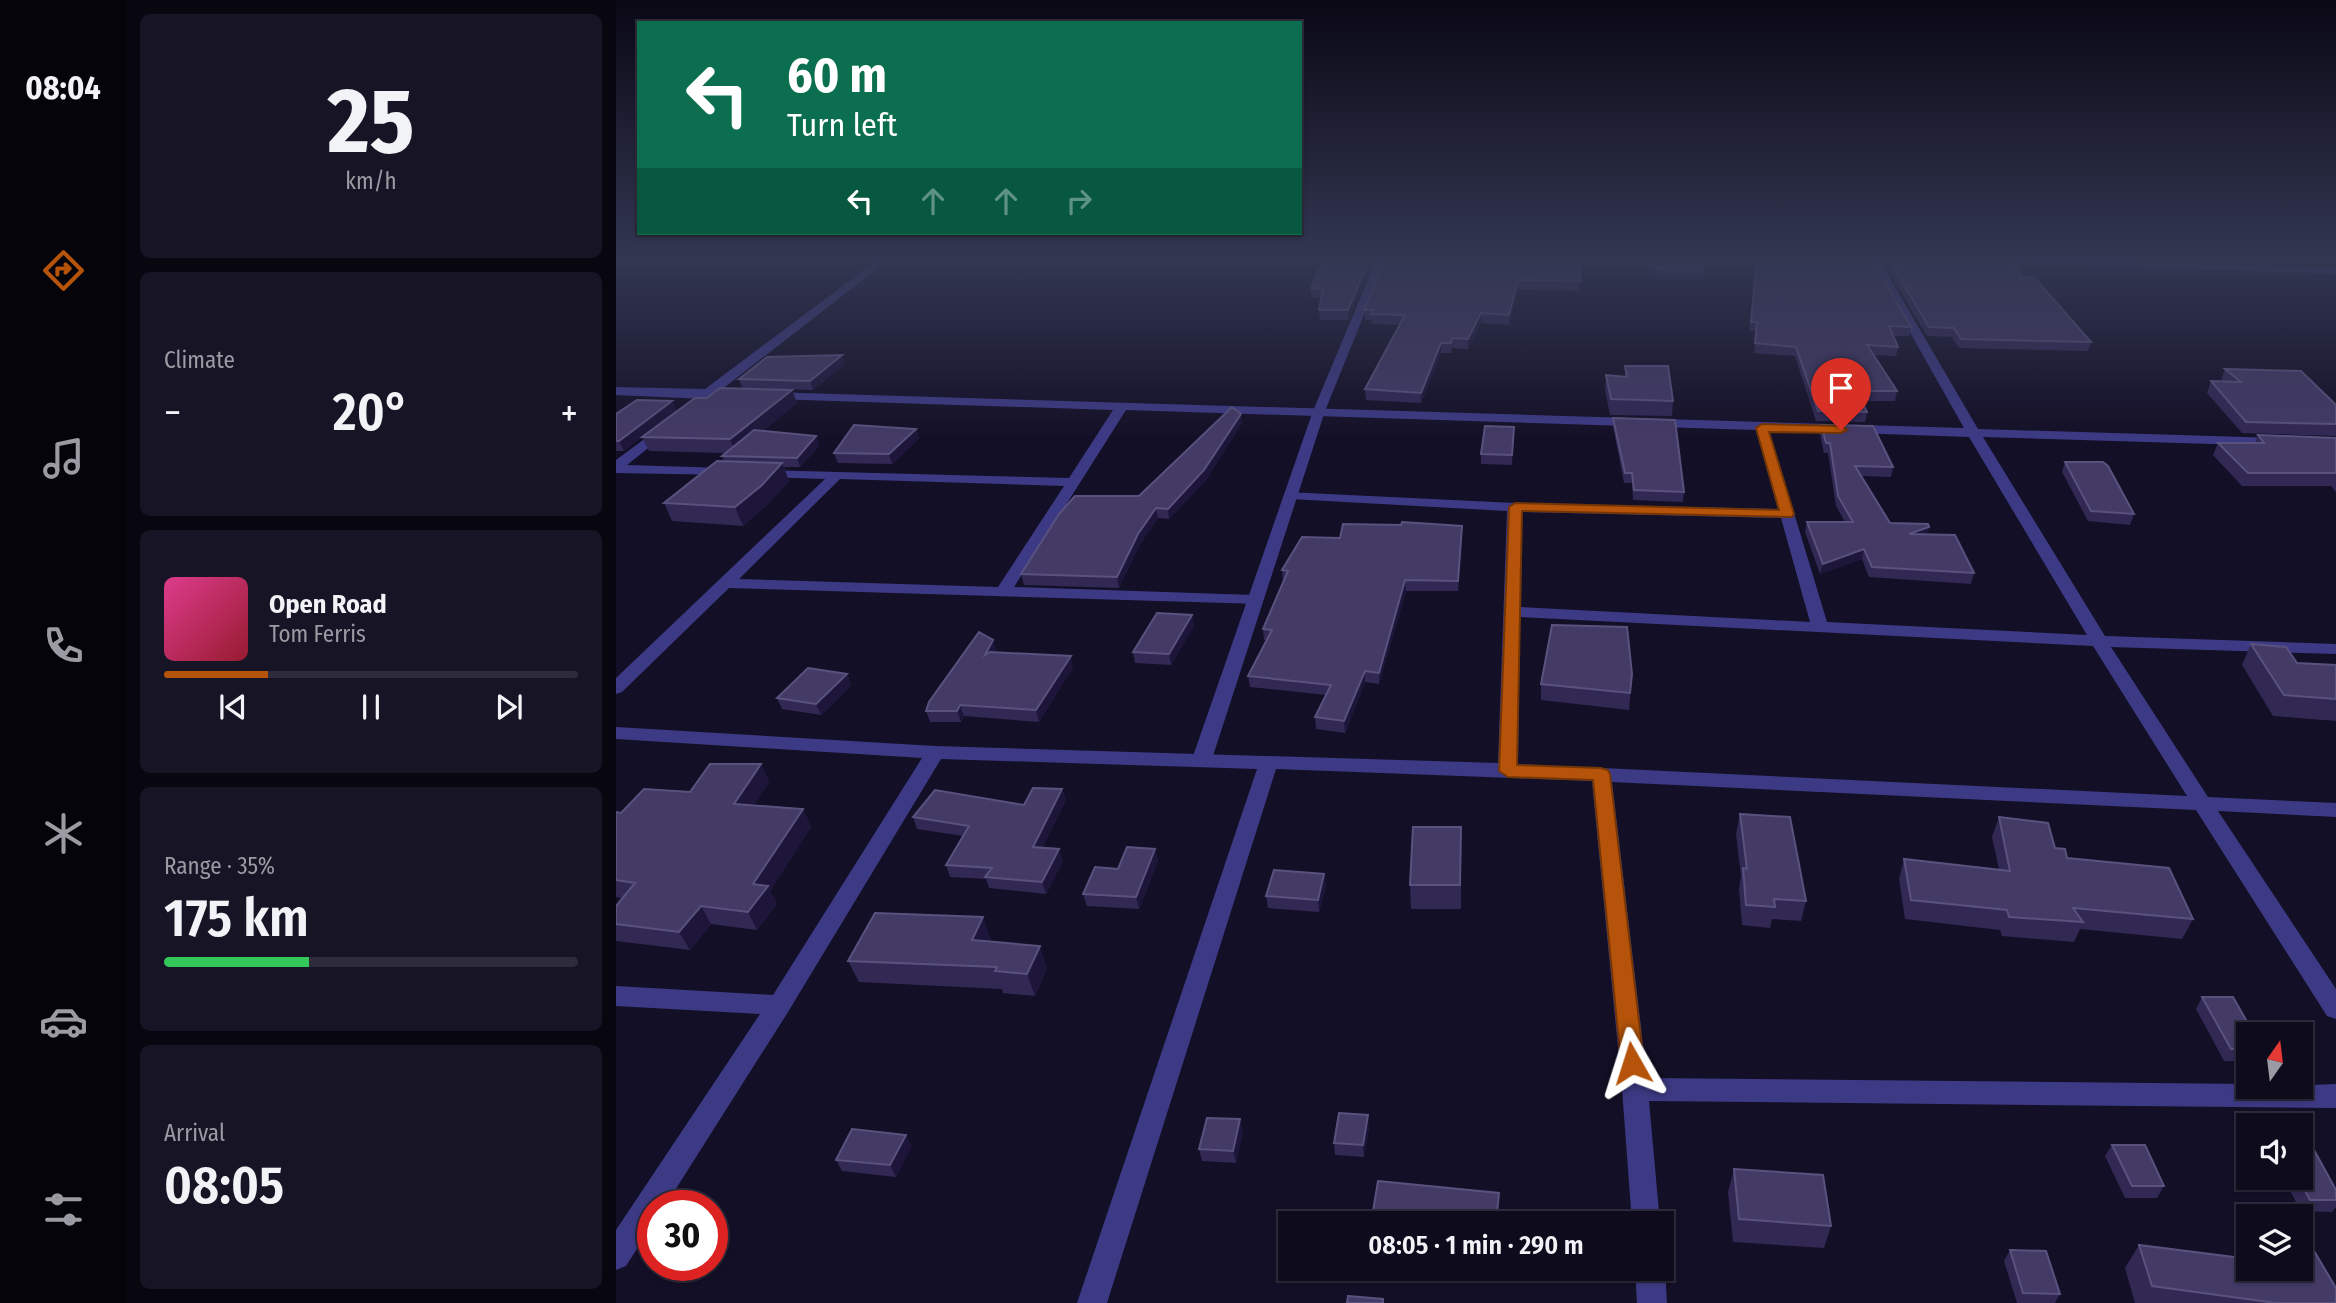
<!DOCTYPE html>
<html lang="en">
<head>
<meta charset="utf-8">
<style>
  body { margin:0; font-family:"Fira Sans Condensed",sans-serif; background:#171425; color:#f1f3f6; height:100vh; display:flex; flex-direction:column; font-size:26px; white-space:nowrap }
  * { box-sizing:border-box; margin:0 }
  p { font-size:23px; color:#9b9ba3 }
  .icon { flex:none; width:38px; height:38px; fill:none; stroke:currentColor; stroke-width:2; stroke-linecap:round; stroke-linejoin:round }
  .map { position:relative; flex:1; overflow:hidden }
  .side { display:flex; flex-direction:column; gap:14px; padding:14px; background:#08060f; width:490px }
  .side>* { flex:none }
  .guide { position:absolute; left:21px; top:21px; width:665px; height:214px; border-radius:0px; box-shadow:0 2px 5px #0004,0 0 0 2px #2e2b3b; background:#0b6e4f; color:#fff; overflow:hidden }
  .needle { width:46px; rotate:14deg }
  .tools { position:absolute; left:1620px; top:1022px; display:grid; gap:14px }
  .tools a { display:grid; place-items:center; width:77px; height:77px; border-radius:0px; background:#0e0b1c; box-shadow:0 2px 5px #0004,0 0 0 2px #2e2b3b; font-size:35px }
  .speed { position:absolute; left:21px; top:1190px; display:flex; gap:14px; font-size:35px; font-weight:700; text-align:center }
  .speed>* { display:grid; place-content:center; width:91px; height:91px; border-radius:50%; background:#0e0b1c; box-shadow:0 2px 5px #0004,0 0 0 2px #2e2b3b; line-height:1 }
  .speed .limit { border:10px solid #d22; background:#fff; color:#111 }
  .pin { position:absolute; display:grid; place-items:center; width:60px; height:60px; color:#fff; margin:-72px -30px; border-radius:50% 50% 50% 0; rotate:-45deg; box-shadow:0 0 7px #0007 }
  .pin .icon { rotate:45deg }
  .me { position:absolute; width:77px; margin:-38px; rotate:354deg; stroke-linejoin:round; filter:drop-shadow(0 0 5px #0008) }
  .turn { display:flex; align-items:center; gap:24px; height:147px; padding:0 35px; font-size:32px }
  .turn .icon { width:91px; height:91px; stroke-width:2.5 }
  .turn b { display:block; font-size:49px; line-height:60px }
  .lanes { display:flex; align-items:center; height:66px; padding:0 35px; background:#0003; justify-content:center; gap:35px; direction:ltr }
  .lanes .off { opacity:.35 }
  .big { font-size:52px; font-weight:600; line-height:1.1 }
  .side .tile { flex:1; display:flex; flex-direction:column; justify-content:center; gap:10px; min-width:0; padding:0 24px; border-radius:10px; background:#171425 }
  .side .dial { align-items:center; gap:0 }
  .dial b { font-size:91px; line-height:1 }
  .song { display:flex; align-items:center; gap:21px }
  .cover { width:84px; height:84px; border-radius:10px; background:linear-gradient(135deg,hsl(330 70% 55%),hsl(350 70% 35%)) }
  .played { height:7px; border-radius:4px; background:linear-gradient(90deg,#b45309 25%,#2e2b3b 25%) }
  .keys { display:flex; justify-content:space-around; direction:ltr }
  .heat { display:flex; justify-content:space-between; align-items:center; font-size:38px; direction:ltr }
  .charge { height:10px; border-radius:5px; background:linear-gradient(90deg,#34c759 35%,#2e2b3b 0) }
  .trip { position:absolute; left:662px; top:1211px; width:396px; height:70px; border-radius:0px; background:#0e0b1c; box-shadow:0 2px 5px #0004,0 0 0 2px #2e2b3b; font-weight:600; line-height:70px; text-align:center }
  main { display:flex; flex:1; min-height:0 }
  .menu { display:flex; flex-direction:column; width:126px; justify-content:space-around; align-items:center; background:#06040b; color:#9b9ba3 }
  .menu .icon { width:49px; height:49px }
  .menu .active { color:#b45309 }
  .menu b { font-size:32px; color:#f1f3f6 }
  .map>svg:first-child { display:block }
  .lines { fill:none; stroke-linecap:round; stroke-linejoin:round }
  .service { fill:#3d3a85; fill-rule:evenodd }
  .minor { fill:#3d3a85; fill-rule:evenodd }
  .wall { fill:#312854 }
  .shaded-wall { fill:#1d163a }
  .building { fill:#433a66; stroke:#5a527e; stroke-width:2 }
  .route { fill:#b45309; stroke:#753606; stroke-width:2 }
</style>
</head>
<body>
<main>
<nav class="menu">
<b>08:04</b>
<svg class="icon active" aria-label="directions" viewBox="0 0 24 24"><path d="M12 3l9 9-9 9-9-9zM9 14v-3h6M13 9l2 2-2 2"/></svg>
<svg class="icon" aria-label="music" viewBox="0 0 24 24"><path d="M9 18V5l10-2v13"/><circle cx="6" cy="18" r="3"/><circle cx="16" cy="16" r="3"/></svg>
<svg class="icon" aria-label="phone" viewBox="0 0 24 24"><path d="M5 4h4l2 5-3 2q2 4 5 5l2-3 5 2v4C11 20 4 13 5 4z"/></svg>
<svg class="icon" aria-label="climate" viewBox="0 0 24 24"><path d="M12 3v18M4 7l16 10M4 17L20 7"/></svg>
<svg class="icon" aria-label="car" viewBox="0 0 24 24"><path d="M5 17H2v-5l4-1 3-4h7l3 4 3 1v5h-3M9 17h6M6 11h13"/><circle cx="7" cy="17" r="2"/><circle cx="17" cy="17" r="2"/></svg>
<svg class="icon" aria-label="filters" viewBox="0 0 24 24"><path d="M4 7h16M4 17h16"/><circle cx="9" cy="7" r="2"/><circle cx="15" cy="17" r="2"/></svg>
</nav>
<section class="side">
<div class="tile dial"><b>25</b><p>km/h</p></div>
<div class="tile"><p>Climate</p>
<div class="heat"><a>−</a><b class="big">20°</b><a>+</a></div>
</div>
<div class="tile">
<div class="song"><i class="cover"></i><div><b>Open Road</b><p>Tom Ferris</p></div></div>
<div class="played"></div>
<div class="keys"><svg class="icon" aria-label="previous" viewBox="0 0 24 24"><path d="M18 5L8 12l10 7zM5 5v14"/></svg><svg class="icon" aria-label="pause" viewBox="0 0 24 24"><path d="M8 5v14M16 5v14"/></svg><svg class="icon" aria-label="next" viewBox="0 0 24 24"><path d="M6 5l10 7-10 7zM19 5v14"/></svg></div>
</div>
<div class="tile"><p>Range · 35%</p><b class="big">175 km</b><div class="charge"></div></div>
<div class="tile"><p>Arrival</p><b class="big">08:05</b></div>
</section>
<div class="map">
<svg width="1720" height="1303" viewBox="0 0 1720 1303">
  <rect width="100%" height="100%" fill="#130f26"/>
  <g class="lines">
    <path class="service" d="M761,258H771L709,411L596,759L593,764H579L576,759L697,411Z"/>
    <path class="minor" d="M264,258H275L105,390L123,391V397L90,399L0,395V387L89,389Z
      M1252,258H1262L1362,429L1662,438L1669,442L1662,446L1367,437L1489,636L1720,644V654L1495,647L1592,797L1720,803V817L1602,811L1720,989V1019L1711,1016L1580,810L996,782L1031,1078L1633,1084V1087L1720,1084V1108L1033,1101L1044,1223H1016L1006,1089L976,781L660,769L491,1303H461L641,769L325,759L172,1012L49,1206H37V1224L10,1266L0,1270V1230L144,1014L0,1006V986L157,995L306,758L0,739V727L319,746L882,763L891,511L675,499L668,495L670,492L899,503L1162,509L1140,430L510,410L398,587L638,595L646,600L644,604L113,588L6,692L0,694V678L209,479L147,477L140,473L142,470L453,478L497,410L157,399L153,398V392L1348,428ZM1153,430L1353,437L1471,635L1211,622ZM224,479L448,486L382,587L123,579ZM906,512L1165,518L1194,622L905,607ZM904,617L1477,646L1571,796L902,764Z
      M1333,258H1427L1720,268V274L1338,261Z
      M46,426L51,427V433L11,465L108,468L115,472L113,475L0,473V460Z
      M1045,1260L1049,1269L1051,1303H1021L1019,1269H1045Z"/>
  </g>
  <path class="wall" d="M708,258H758L732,320H704L703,310L705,298H695V288Z
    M964,258L963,291L902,289L893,325L865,323L852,349L836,348L835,353H825L805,403L750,400L749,389L784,325L756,324L755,320H749L748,310Z
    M1024,258H1087V278L1036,276Z
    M1141,258L1295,327L1293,336H1277L1282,347L1280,356L1258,355L1281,391L1279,401H1246L1251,412L1249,422L1200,421L1179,356L1138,353L1140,331H1133Z
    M1265,258H1397L1405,277L1475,342L1472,351L1343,348L1336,337L1311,336Z
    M229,364L197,390L126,388L123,379Z
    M1009,366L1057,401L1056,416L994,415L989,390L990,375L1009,376Z
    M1609,369L1720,405V436L1626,433L1591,393L1595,381L1607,382L1605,380Z
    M176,390L181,403L147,431L200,436L203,446L184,467H168L173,481L152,504L127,526L56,521L48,503L108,461L106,456L108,453L33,451L26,437L91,398Z
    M56,401L60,410L8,451H0V414Z
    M997,418L1068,492L1067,502L1017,500L1016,483H1008L997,427Z
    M626,423L590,480L553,519L542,518L524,544L503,588L408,585L405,574L523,496Z
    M1205,425L1277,467L1275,477L1245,476L1274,523L1313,527L1311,534L1358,573L1355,584L1253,577L1246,559L1204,574L1189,532L1191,522H1229L1220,506L1212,453H1208L1204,434Z
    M898,427L896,465L865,464V454Z
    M300,429L303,438L276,464L222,463L218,453Z
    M1642,435L1720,438V492L1715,486H1626L1597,455L1602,443H1639Z
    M1449,462L1518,514L1514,525L1472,521L1446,472Z
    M846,537L842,591H790L763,684L749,682L729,733L700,729L699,717L710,695L634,687L632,676L651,640H648L647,629L668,581H667L666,570L724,538Z
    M576,615L578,626L555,665L519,663L517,652Z
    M377,640L380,651L379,652L457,667L423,722L348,716L345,722H314L310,711Z
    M1635,644L1681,663L1720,665V721L1657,716L1626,665Z
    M231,674L235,685L205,715L166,709L161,698Z
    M1016,674L1013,710L925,700V684Z
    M145,764L153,782L138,805L187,809L195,827L154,891L161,904L141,930L95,924L74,950L0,941V906L7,898L0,897V812L5,813L74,792Z
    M446,789L450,800L426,848L447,861L430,894L373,888L370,879L334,877L330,865L347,836L301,829L297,817L408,805Z
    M1124,814L1190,901L1185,921L1156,919L1154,928L1126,925L1123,889L1125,876L1120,834Z
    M1383,817L1439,848L1451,858L1577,919L1566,939L1464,929L1458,942L1386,936L1384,930L1289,919L1283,879L1288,859L1383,869L1376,837Z
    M845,827V909H795L794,885Z
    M539,849L542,861L523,909L471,906L467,894L502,869Z
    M708,874L710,886L703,912L652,908L650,896Z
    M375,939L374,942L431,968L419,996L387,993L386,989L243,982L232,961Z
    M1586,997L1633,1034V1061H1608L1580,1009Z
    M753,1127L748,1157L719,1155L718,1143Z
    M627,1131L620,1163L586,1161L583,1149Z
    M1496,1145L1548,1186L1541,1198H1509L1489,1156Z
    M296,1146L280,1177L226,1171L220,1160Z
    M1118,1169L1215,1226L1208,1248L1117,1242L1112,1192Z
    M1667,1178H1685L1720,1190V1207L1716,1212L1685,1211Z
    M1631,1242H1633V1269L1720,1303H1519L1509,1268L1523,1245L1619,1257Z
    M1394,1250L1444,1294L1439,1303H1401L1388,1261Z
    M753,1269H878L876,1282L753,1270Z"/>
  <path class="shaded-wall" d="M754,258H758L732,320V310Z
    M902,280V289L893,325V315Z
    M865,313V323L852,349V339Z
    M825,343V353L805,403V393Z
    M226,355L229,364L197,390L194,381Z
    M176,390L181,403L120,453L114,439Z
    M56,401L60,410L8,451L3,441Z
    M625,414L626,423L590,480L553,519L552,509Z
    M300,429L303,438L276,464L273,454Z
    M200,436L203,446L184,467L181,458Z
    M166,463L173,481L152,504L127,526L119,507Z
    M540,508L542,518L524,544L503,588L501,577L522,534Z
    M846,526V537L842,591V581Z
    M1313,527L1310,537L1293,534Z
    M1248,549L1246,559L1204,574L1207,564Z
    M789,580L790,591L763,684V673Z
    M576,615L578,626L555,665L553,654Z
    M377,640L380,651L373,666L369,655Z
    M455,656L457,667L423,722L420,710Z
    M749,671V682L729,733L728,721Z
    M231,674L235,685L205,715L200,704Z
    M344,705L348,716L345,722L341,711Z
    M145,764L153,782L127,822L118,804Z
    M446,789L450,800L421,858L417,847Z
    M187,809L195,827L154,891L161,904L141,930L132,912L137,884Z
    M443,849L447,861L430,894L426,882Z
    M539,849L542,861L523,909L520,897Z
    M708,874L710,886L703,912L702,900Z
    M85,906L95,924L74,950L63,932Z
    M367,917L375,939L364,962L356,940Z
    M424,946L431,968L419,996L411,974Z
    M752,1115L753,1127L748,1157L747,1145Z
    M624,1119L627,1131L620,1163L617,1151Z
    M290,1135L296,1146L280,1177L274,1165Z
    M883,1193L882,1223H880Z"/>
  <path class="building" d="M708,258H754L732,310H703L707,289L695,288Z
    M770,258H964V281L902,280L893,315L865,313L852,339L836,338L835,343H825L805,393L749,389L789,315L755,314L757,310H748Z
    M1030,258H1087L1088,270L1037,268Z
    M1141,258H1255L1295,327L1273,326L1282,347L1251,345L1281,391H1241L1251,412L1202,411L1180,347L1139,343L1141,322H1135Z
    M1272,258H1397L1405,277H1418L1475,342L1345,339L1338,328L1313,327Z
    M226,355L194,381L123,379L151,357Z
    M1009,366H1052L1057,401L995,399L990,375L1011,377Z
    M1609,369L1685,371L1720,405V424L1630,422L1595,381L1625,382Z
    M104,388L176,390L114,439L26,437L79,398H91Z
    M21,400L56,401L3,441H0V414Z
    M616,407L625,414L588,470L552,509L540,508L522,534L501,577L405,574L443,514L459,496H523Z
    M997,418L1059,420L1068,492L1018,490L1016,473H1009Z
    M238,425L300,429L273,454L218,453Z
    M1205,425L1257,426L1277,467L1239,466L1274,523L1312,524L1313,527L1293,534L1339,535L1358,573L1256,567L1248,549L1207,564L1191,522H1237L1222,496L1214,443H1210Z
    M869,426L898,427L896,455L865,454Z
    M138,430L200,436L181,458L106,456Z
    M1642,435L1720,438V473H1632L1602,443H1648Z
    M101,461L166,463L145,486L119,507L48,503Z
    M1449,462H1487L1492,466L1518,514L1475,511Z
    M786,522L846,526L842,581L789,580L763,673L749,671L728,721L699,717L715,685L632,676L656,630L647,629L672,571L666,570L686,537L724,538L727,524L785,525Z
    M541,613L576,615L553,654L517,652Z
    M936,625L1011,627L1016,674L1014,693L925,684Z
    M363,632L377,640L369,655L374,652L455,656L420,710L344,705L341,711H310L313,702Z
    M1635,644L1670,647L1681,663L1720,665V699L1668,695Z
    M192,668L231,674L200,704L161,698Z
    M94,764H145L118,804L187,809L137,884L152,886L132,912L85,906L63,932L0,924V906L19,883L0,880V812L5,813L28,789L74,792Z
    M417,788L446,789L417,847L443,849L426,882L369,877L376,868L330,865L353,826L297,817L319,790L408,805Z
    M1124,814L1174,817L1190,901L1158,899L1159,907L1130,905L1127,868L1131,869Z
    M1383,817L1432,823L1439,848L1449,849L1451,858L1553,868L1577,919L1457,908L1467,922L1393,917L1391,910L1295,900L1288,859L1394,871Z
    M797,827H845L844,885H794Z
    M511,847L539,849L520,897L467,894L479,867L502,869Z
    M658,870L708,874L702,900L650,896Z
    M259,913L367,917L356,940L424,946L411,974L379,971L381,967L232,961Z
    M1586,997H1617L1638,1034H1633V1049H1615Z
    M723,1113L752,1115L747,1145L718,1143Z
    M591,1118L624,1119L617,1151L583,1149Z
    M236,1129L290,1135L274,1165L220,1160Z
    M1496,1145H1529L1548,1186H1516Z
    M1685,1148H1697L1720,1190V1200H1694L1682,1178H1685Z
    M1118,1169L1207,1175L1215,1226L1123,1219Z
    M762,1181L883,1193L880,1223H755Z
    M1685,1239H1691L1720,1288V1303H1660L1536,1286L1523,1245L1633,1259V1269H1685Z
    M1394,1250L1430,1251L1444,1294L1407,1293Z
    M732,1296L767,1299V1303H731Z"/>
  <linearGradient id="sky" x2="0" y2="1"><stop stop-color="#0a0815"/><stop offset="0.59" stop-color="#333752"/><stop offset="1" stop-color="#333752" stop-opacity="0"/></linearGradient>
  <rect width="1720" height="440" fill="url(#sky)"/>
  <path class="route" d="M1146,424L1225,426L1231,430L1225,433L1153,432L1178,514L1176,517L906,511L901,765L985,768L992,770L994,774L1028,1063L1025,1070L1016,1073L1008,1070L1005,1063L977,780L892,777L883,771L893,507L899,503L1163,510L1140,428Z"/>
</svg>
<div class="tools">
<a><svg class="needle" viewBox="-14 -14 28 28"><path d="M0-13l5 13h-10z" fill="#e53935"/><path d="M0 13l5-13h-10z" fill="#9b9ba3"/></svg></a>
<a><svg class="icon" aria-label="sound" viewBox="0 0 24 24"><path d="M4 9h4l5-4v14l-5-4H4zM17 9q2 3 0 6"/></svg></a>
<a><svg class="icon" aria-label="layers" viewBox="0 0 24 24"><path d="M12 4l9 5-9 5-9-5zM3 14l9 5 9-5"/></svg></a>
</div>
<div class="speed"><div class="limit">30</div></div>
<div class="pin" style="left:1225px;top:430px;background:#d93025"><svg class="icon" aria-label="arrive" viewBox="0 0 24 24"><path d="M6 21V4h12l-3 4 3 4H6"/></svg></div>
<svg class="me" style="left:1016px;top:1063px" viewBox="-20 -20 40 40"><path d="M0-17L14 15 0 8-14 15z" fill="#b45309" stroke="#fff" stroke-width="4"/></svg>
<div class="trip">08:05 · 1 min · 290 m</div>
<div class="guide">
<div class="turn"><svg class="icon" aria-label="left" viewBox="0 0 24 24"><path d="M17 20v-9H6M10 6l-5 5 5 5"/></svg><div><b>60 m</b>Turn left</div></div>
<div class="lanes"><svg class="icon" aria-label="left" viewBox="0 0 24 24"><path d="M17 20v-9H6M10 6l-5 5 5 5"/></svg><svg class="icon off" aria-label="ahead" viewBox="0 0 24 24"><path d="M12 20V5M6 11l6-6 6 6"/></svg><svg class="icon off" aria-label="ahead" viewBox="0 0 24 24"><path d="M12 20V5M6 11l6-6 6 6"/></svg><svg class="icon off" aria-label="right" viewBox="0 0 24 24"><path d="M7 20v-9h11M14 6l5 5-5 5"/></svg></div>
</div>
</div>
</main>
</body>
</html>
